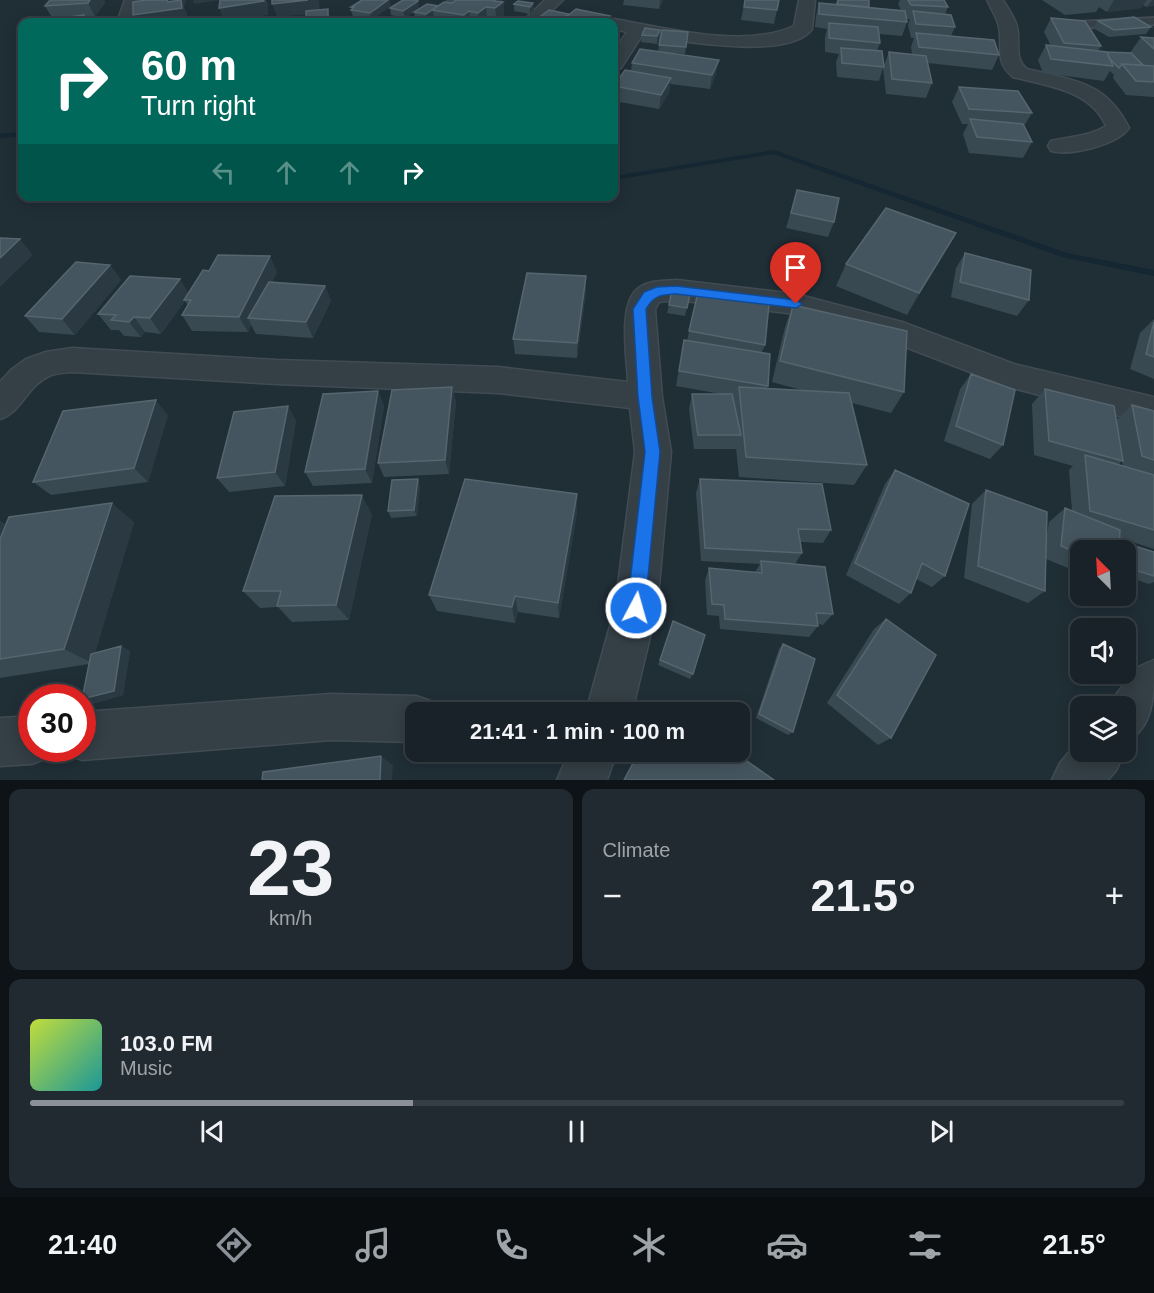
<!DOCTYPE html>
<html lang="en">
<head>
<meta charset="utf-8">
<style>
  body { margin:0; font-family:Arial,sans-serif; background:#212a30; color:#f1f3f6; height:100vh; display:flex; flex-direction:column; font-size:22px; white-space:nowrap }
  * { box-sizing:border-box; margin:0 }
  p { font-size:20px; color:#9fa4a8 }
  .icon { flex:none; width:33px; height:33px; fill:none; stroke:currentColor; stroke-width:2; stroke-linecap:round; stroke-linejoin:round }
  .map { position:relative; height:780px; overflow:hidden }
  .side { display:flex; flex-direction:column; gap:9px; padding:9px; background:#0d1316; flex:1 }
  .side>* { flex:none }
  .hud { position:absolute; left:18px; top:18px; width:600px; height:183px; border-radius:12px; box-shadow:0 3px 15px #0003,0 0 0 2px #363f45; background:#00695c; color:#fff; overflow:hidden }
  .needle { width:39px; rotate:336deg }
  .buttons { position:absolute; left:1070px; top:540px; display:grid; gap:12px }
  .buttons a { display:grid; place-items:center; width:66px; height:66px; border-radius:12px; background:#182228; box-shadow:0 3px 15px #0003,0 0 0 2px #363f45; font-size:30px }
  .speed { position:absolute; left:18px; top:684px; display:flex; gap:12px; font-size:30px; font-weight:700; text-align:center }
  .speed>* { display:grid; place-content:center; width:78px; height:78px; border-radius:50%; background:#182228; box-shadow:0 3px 15px #0003,0 0 0 2px #363f45; line-height:1 }
  .speed .limit { border:9px solid #d22; background:#fff; color:#111 }
  .pin { position:absolute; display:grid; place-items:center; width:51px; height:51px; color:#fff; margin:-62px -26px; border-radius:50% 50% 50% 0; rotate:-45deg; box-shadow:0 0 6px #0007 }
  .pin .icon { rotate:45deg }
  .me { position:absolute; width:66px; margin:-33px; rotate:6deg; stroke-linejoin:round; filter:drop-shadow(0 0 4px #0008) }
  .turn { display:flex; align-items:center; gap:21px; height:126px; padding:0 24px; font-size:27px }
  .turn .icon { width:78px; height:78px; stroke-width:2.5 }
  .turn b { display:block; font-size:42px; line-height:51px }
  .lanes { display:flex; align-items:center; height:57px; padding:0 24px; background:#0003; justify-content:center; gap:30px; direction:ltr }
  .lanes .off { opacity:.35 }
  .big { font-size:45px; font-weight:800; line-height:1.1 }
  .side .card { flex:1; display:flex; flex-direction:column; justify-content:center; gap:9px; min-width:0; padding:0 21px; border-radius:12px; background:#212a30 }
  .side .dial { align-items:center; gap:0 }
  .dial b { font-size:78px; line-height:1 }
  .song { display:flex; align-items:center; gap:18px }
  .cover { width:72px; height:72px; border-radius:9px; background:linear-gradient(135deg,hsl(70 70% 55%),hsl(180 70% 35%)) }
  .played { height:6px; border-radius:3px; background:linear-gradient(90deg,#8c9099 35%,#363f45 35%) }
  .keys { display:flex; justify-content:space-around; direction:ltr }
  .heat { display:flex; justify-content:space-between; align-items:center; font-size:33px; direction:ltr }
  .side .tiles { flex:1; display:grid; gap:9px; grid-template-columns:1fr 1fr }
  .card:last-child { grid-column:span 2 }
  .trip { position:absolute; left:405px; top:702px; width:345px; height:60px; border-radius:12px; background:#182228; box-shadow:0 3px 15px #0003,0 0 0 2px #363f45; font-weight:800; line-height:60px; text-align:center }
  .tabs { display:flex; height:96px; justify-content:space-around; align-items:center; background:#0a0e10; color:#9fa4a8 }
  .tabs .icon { width:42px; height:42px }
  .tabs .current { color:#8c9099 }
  .tabs b { font-size:27px; color:#f1f3f6 }
  .map>svg:first-child { display:block }
  .lines { fill:none; stroke-linecap:round; stroke-linejoin:round }
  .stream { fill:#152732; fill-rule:evenodd }
  .lane-casing { stroke:#404b53; stroke-width:4 }
  .street-casing { stroke:#404b53; stroke-width:3 }
  .lane { fill:#343f46; fill-rule:evenodd }
  .street { fill:#343f46; fill-rule:evenodd }
  .wall { fill:#394952; fill-rule:evenodd }
  .shaded-wall { fill:#2a3942 }
  .building { fill:#45555f; stroke:#56656e; stroke-width:1.5 }
  .route { fill:#1a73e8; stroke:#114b97; stroke-width:1.5 }
</style>
</head>
<body>
<div class="map">
<svg width="1154" height="780" viewBox="0 0 1154 780">
  <rect width="100%" height="100%" fill="#202e36"/>
  <g class="lines">
    <path class="stream" d="M22,132V136L0,138V134Z
      M774,150L1067,253L1154,270V276L1062,257L773,154L614,180V176Z"/>
    <g class="lane-casing">
      <path id="lane" d="M1154,18V24L1078,28L1074,25L1078,22Z"/>
    </g>
    <g class="street-casing">
      <path id="street" d="M125,0H141L134,22H117Z
        M545,0H563L540,22H522Z
        M799,0H815L812,29C789,61 677,41 643,34L621,68L614,70V51L627,32L614,29V22H606L608,20L614,19C666,28 745,49 794,26Z
        M987,0H1003C1008,9 1015,17 1017,27C1021,42 1013,58 1027,69C1074,81 1106,81 1129,128C1117,145 1071,156 1051,151L1048,146L1051,141C1070,136 1089,137 1106,126C1091,90 1047,86 1013,77C994,62 1003,48 999,27C997,17 991,9 987,0Z
        M677,280L796,294L902,322L1014,364L1154,397V425L1009,387L882,338L796,314L677,300L659,302L655,309L662,397L671,452L657,608L632,712H586L615,608L635,452L630,408L498,393L277,384L72,372C64,373 56,373 49,376C27,386 22,412 0,419V382L11,370L26,359L46,352L72,348L277,360L498,367L628,382C627,358 617,301 640,287C651,280 665,281 677,280Z
        M1154,660C1154,698 1154,727 1125,743V706H1107L1138,667Z
        M331,694L416,696L433,702L437,712H416V742L331,740L82,760L65,753L63,748H82V712Z
        M32,716V748H52L49,757L32,764L0,766V718Z
        M1080,739V752H1124L1117,769L1108,780H1052L1060,763Z
        M569,752H617L607,780H557Z"/>
    </g>
    <use href="#lane" class="lane"/>
    <use href="#street" class="street"/>
  </g>
  <path class="wall" d="M50,0H104L105,3L95,16L86,17L89,22L53,19L45,6Z
    M446,0H503L504,16L497,22L487,20L484,22H435L434,17L427,21L415,19L414,12L438,6L446,2Z
    M624,0H663L659,9L623,5Z
    M745,0L777,10L774,24L741,20Z
    M837,0H869V7L901,10L898,4L900,0H944L948,7L945,14L955,27L951,36L999,55L992,70L928,63L932,83L926,98L886,94L883,68L879,81L837,77L836,62L839,54L825,52V37L827,29L815,27L816,16L819,3L836,4ZM907,19H910L908,25L911,38H914L911,47L912,54L889,52L884,65L877,51L880,43L879,34L902,36L907,22Z
    M1042,0H1154L1147,7L1143,5L1141,8L1107,12L1099,7L1096,12L1065,15Z
    M533,3L534,10L530,14L514,11V4Z
    M391,6L371,20L353,17L351,10L352,9L351,7Z
    M390,8H419L405,18L391,15Z
    M1051,18L1101,46L1098,51L1130,53L1141,37L1154,38V97L1126,95L1113,78L1114,75L1110,71L1104,81L1043,73L1038,60L1046,45L1051,46L1044,32Z
    M1098,21L1151,27L1146,34L1109,37L1093,28Z
    M660,30V37L657,44L641,42L642,35Z
    M688,32L685,54L671,53L716,74L710,89L670,84L669,93L659,109L614,101V86L631,71L632,63L658,52L659,45Z
    M959,87L1032,113L1024,126L1032,142L1023,158L969,153L963,134L968,124H962L952,102Z
    M797,190L834,222L828,237L786,228Z
    M965,253L1029,300L1017,316L951,297L956,268Z
    M943,255L907,315L836,286L846,264Z
    M110,265L121,280L75,335L39,332L25,316Z
    M277,272L272,282L325,286L331,301L313,338L256,334L251,325L248,332L192,331L182,315L188,306L185,301L161,334L145,332L141,337L124,336L119,330H111L98,314Z
    M586,276V292L577,358L515,354L513,339Z
    M698,292L765,345L762,352L768,386L767,388L805,391L772,382L785,327L793,305L904,392L891,413L852,403L867,465L854,485L739,477L736,448V449H694L689,409L692,394H721L676,386L684,340L687,341Z
    M690,294L685,316L667,313L669,305Z
    M1154,319V379L1130,369L1140,333Z
    M971,374L1003,445L990,459L944,441L960,389Z
    M452,387L456,402L449,474L384,477L378,463Z
    M1045,389L1116,420L1132,405L1154,411V549L1120,538V547L1125,543L1154,552V582L1149,584L1125,576V550H1080V573L1046,559L1045,591L1028,603L964,578L972,504L986,490L1046,540L1049,522L1065,508L1072,511L1069,470L1073,466L1034,455L1032,404ZM1122,461L1123,466L1118,465Z
    M378,391L384,406L372,483L313,486L305,472Z
    M168,415L148,482L51,495L33,482Z
    M296,420L285,486L229,492L217,478Z
    M895,470L945,576L932,587L916,579L911,593L899,604L846,575L885,484Z
    M700,479L831,530L823,543L801,542L802,553L795,564L833,614L823,625L818,624V626L809,637L720,629L719,616L707,615L705,580L709,568L755,572L760,564L701,561L696,493Z
    M420,486L417,516L391,518L388,511Z
    M577,494V513L559,618L518,612L515,623L437,611L429,595Z
    M372,514L349,620L292,622L278,607L260,608L243,591Z
    M0,521L6,525L134,522L95,653L121,646L130,651L123,695L92,704L82,700L89,664L0,678Z
    M886,619L891,738L878,745L827,703L874,629Z
    M673,621L693,674L690,679L658,665Z
    M783,644L793,732L788,735L756,718L779,649Z"/>
  <path class="shaded-wall" d="M90,0H104L105,3L95,16L88,3Z
    M139,0H186L184,7L187,13L188,21L180,22H137L133,15L145,11Z
    M193,0H221L194,4Z
    M263,0H266L268,3V15L225,22L219,8Z
    M308,0H319L320,13L277,17L272,4Z
    M388,0H390L391,6L371,20L370,13Z
    M495,0H503L504,7V16L497,22L494,1Z
    M660,0H663L659,9Z
    M1114,0H1147L1141,8L1107,12Z
    M1152,0H1154V6L1147,7Z
    M418,1L419,8L405,18L403,11Z
    M533,3L534,10L530,14V7Z
    M486,7L487,20L484,22H479L478,13Z
    M328,9L330,16V22H306Z
    M433,10L434,17L427,21L426,14Z
    M469,11L470,22H465L464,15Z
    M84,15L89,22H83Z
    M610,16V22H602Z
    M660,30V37L657,44V36Z
    M719,60L716,74L710,89L712,75Z
    M671,78L669,93L659,109L661,95Z
    M956,233L943,255L907,315L919,293Z
    M20,239L33,255L0,287V258Z
    M270,256L277,272L254,319L248,318L251,325L248,332L239,317Z
    M110,265L121,280L75,335L62,319Z
    M586,276V292L577,358V343Z
    M180,279L190,295L184,300L185,301L161,334L150,318Z
    M325,286L331,301L313,338L306,322Z
    M134,317L145,332L141,337L129,322Z
    M452,387L456,402L449,474L445,460Z
    M378,391L384,406L372,483L365,469Z
    M156,400L168,415L148,482L134,468Z
    M288,406L296,420L285,486L275,472Z
    M418,479L420,486L417,516L414,510Z
    M577,494V513L559,618L558,603Z
    M362,495L372,514L349,620L336,605Z
    M112,503L134,522L92,663L64,649Z
    M0,521L18,533L0,573Z
    M515,596L518,612L515,623L512,607Z
    M121,646L130,651L123,695L92,704L82,700Z
    M381,756L393,765L392,780H380Z"/>
  <path class="building" d="M50,0H90L88,3L45,6Z
    M146,0H167L168,2L181,0L182,8L133,15V2Z
    M220,0H263L264,1L219,8Z
    M272,0H308L272,4Z
    M362,0H388L370,13L351,10L354,7H351Z
    M403,0H414L418,1L403,11L390,8Z
    M456,0H495L494,1L503,2L495,8L486,7L478,13L469,11L464,15L432,10L444,2L452,3Z
    M745,0H779L777,10L744,7Z
    M838,0H869V7L837,4Z
    M908,0H944L948,7L911,5Z
    M518,1L533,3L530,7L514,4Z
    M819,3L905,11L907,22L819,14Z
    M427,4L438,6L426,14L414,12Z
    M328,9V19L306,22V11Z
    M576,9L610,16L602,22H560Z
    M549,10L568,14L557,22H533Z
    M913,11L951,15L955,27L916,24Z
    M84,15L83,22H41L42,21Z
    M1134,17L1151,27L1114,30L1098,21Z
    M260,18L261,22H230Z
    M1051,18L1085,21L1101,46L1064,43Z
    M829,23L878,27L880,43L829,38Z
    M645,28L660,30L657,36L642,35Z
    M662,30L688,32L686,47L659,45Z
    M916,33L994,40L999,55L919,47Z
    M1141,37L1154,38V49Z
    M1046,45L1107,52L1113,66L1051,59Z
    M841,48L882,51L884,67L842,63Z
    M640,49L719,60L712,75L632,63Z
    M889,52L926,56L932,83L892,79Z
    M1107,52L1131,53L1143,65L1122,64L1119,68L1109,58Z
    M1122,64L1154,66V82L1136,81Z
    M625,70L671,78L661,95L614,86Z
    M959,87L1018,91L1032,113L969,109Z
    M970,119L1023,124L1032,142L977,137Z
    M797,190L839,198L834,222L791,213Z
    M886,208L956,233L919,293L846,264Z
    M0,238L20,239L0,258Z
    M965,253L1031,270L1029,300L960,282Z
    M218,255L270,256L239,317L182,315L191,300H184L203,270L209,271Z
    M76,262L110,265L62,319L25,316Z
    M527,273L586,276L577,343L513,339Z
    M130,276L180,279L150,318L134,317L129,322L111,320L116,315L98,314Z
    M269,282L325,286L306,322L248,318Z
    M672,290L690,294L687,308L669,305Z
    M698,292L769,304L765,345L689,331Z
    M793,305L907,331L904,392L780,361Z
    M1154,322V357L1146,354Z
    M684,340L770,354L768,386L679,371Z
    M971,374L1015,390L1003,445L956,426Z
    M452,387L445,460L378,463L392,390Z
    M739,387L849,393L867,465L746,457Z
    M1045,389L1114,406L1123,461L1049,441Z
    M378,391L365,469L305,472L323,394Z
    M692,394H732L741,435H698Z
    M156,400L134,468L33,482L63,411Z
    M1132,405L1154,411V460L1142,456Z
    M288,406L275,472L217,478L234,412Z
    M1085,455L1154,475V530L1090,511Z
    M895,470L969,504L945,576L922,563L911,593L855,563Z
    M418,479L414,510L388,511L392,480Z
    M465,479L577,494L558,603L515,596L512,607L429,595Z
    M700,479L822,484L831,530L798,529L802,553L705,548Z
    M986,490L1047,512L1045,591L978,566Z
    M362,495L336,605L277,606L281,591H243L275,496Z
    M112,503L64,649L0,659V539L9,517Z
    M1065,508L1120,530L1119,550H1080V554L1061,546Z
    M1125,543L1154,552V576L1128,568Z
    M761,561L825,567L833,614L816,613L818,626L725,619L724,605L712,604L709,568L762,573Z
    M886,619L936,655L891,738L837,695Z
    M673,621L705,635L693,674L660,660Z
    M783,644L815,659L793,732L759,714Z
    M121,646L114,691L82,699L91,654Z
    M666,704L678,712H661Z
    M639,752H734L774,780H624Z
    M381,756L380,780H262L263,772Z"/>
  <path class="route" d="M676,286L796,300L802,304L796,308L676,294C661,295 654,295 646,309L652,397L660,452L645,608L642,614L636,617L630,614L627,608L645,452L638,397L633,309L644,292L657,287Z"/>
</svg>
<div class="buttons">
<a><svg class="needle" viewBox="-14 -14 28 28"><path d="M0-13l5 13h-10z" fill="#e53935"/><path d="M0 13l5-13h-10z" fill="#9fa4a8"/></svg></a>
<a><svg class="icon" aria-label="sound" viewBox="0 0 24 24"><path d="M4 9h4l5-4v14l-5-4H4zM17 9q2 3 0 6"/></svg></a>
<a><svg class="icon" aria-label="layers" viewBox="0 0 24 24"><path d="M12 4l9 5-9 5-9-5zM3 14l9 5 9-5"/></svg></a>
</div>
<div class="speed"><div class="limit">30</div></div>
<div class="pin" style="left:796px;top:304px;background:#d93025"><svg class="icon" aria-label="arrive" viewBox="0 0 24 24"><path d="M6 21V4h12l-3 4 3 4H6"/></svg></div>
<svg class="me" style="left:636px;top:608px" viewBox="-20 -20 40 40"><circle r="17" fill="#1a73e8" stroke="#fff" stroke-width="3"/><path d="M0-11L8 9 0 5-8 9z" fill="#fff"/></svg>
<div class="trip">21:41 · 1 min · 100 m</div>
<div class="hud">
<div class="turn"><svg class="icon" aria-label="right" viewBox="0 0 24 24"><path d="M7 20v-9h11M14 6l5 5-5 5"/></svg><div><b>60 m</b>Turn right</div></div>
<div class="lanes"><svg class="icon off" aria-label="left" viewBox="0 0 24 24"><path d="M17 20v-9H6M10 6l-5 5 5 5"/></svg><svg class="icon off" aria-label="ahead" viewBox="0 0 24 24"><path d="M12 20V5M6 11l6-6 6 6"/></svg><svg class="icon off" aria-label="ahead" viewBox="0 0 24 24"><path d="M12 20V5M6 11l6-6 6 6"/></svg><svg class="icon" aria-label="right" viewBox="0 0 24 24"><path d="M7 20v-9h11M14 6l5 5-5 5"/></svg></div>
</div>
</div>
<section class="side">
<div class="tiles">
<div class="card dial"><b>23</b><p>km/h</p></div>
<div class="card"><p>Climate</p>
<div class="heat"><a>−</a><b class="big">21.5°</b><a>+</a></div>
</div>
<div class="card">
<div class="song"><i class="cover"></i><div><b>103.0 FM</b><p>Music</p></div></div>
<div class="played"></div>
<div class="keys"><svg class="icon" aria-label="previous" viewBox="0 0 24 24"><path d="M18 5L8 12l10 7zM5 5v14"/></svg><svg class="icon" aria-label="pause" viewBox="0 0 24 24"><path d="M8 5v14M16 5v14"/></svg><svg class="icon" aria-label="next" viewBox="0 0 24 24"><path d="M6 5l10 7-10 7zM19 5v14"/></svg></div>
</div>
</div>
</section>
<nav class="tabs">
<b>21:40</b>
<svg class="icon current" aria-label="directions" viewBox="0 0 24 24"><path d="M12 3l9 9-9 9-9-9zM9 14v-3h6M13 9l2 2-2 2"/></svg>
<svg class="icon" aria-label="music" viewBox="0 0 24 24"><path d="M9 18V5l10-2v13"/><circle cx="6" cy="18" r="3"/><circle cx="16" cy="16" r="3"/></svg>
<svg class="icon" aria-label="phone" viewBox="0 0 24 24"><path d="M5 4h4l2 5-3 2q2 4 5 5l2-3 5 2v4C11 20 4 13 5 4z"/></svg>
<svg class="icon" aria-label="climate" viewBox="0 0 24 24"><path d="M12 3v18M4 7l16 10M4 17L20 7"/></svg>
<svg class="icon" aria-label="car" viewBox="0 0 24 24"><path d="M5 17H2v-5l4-1 3-4h7l3 4 3 1v5h-3M9 17h6M6 11h13"/><circle cx="7" cy="17" r="2"/><circle cx="17" cy="17" r="2"/></svg>
<svg class="icon" aria-label="filters" viewBox="0 0 24 24"><path d="M4 7h16M4 17h16"/><circle cx="9" cy="7" r="2"/><circle cx="15" cy="17" r="2"/></svg>
<b>21.5°</b>
</nav>
</body>
</html>
